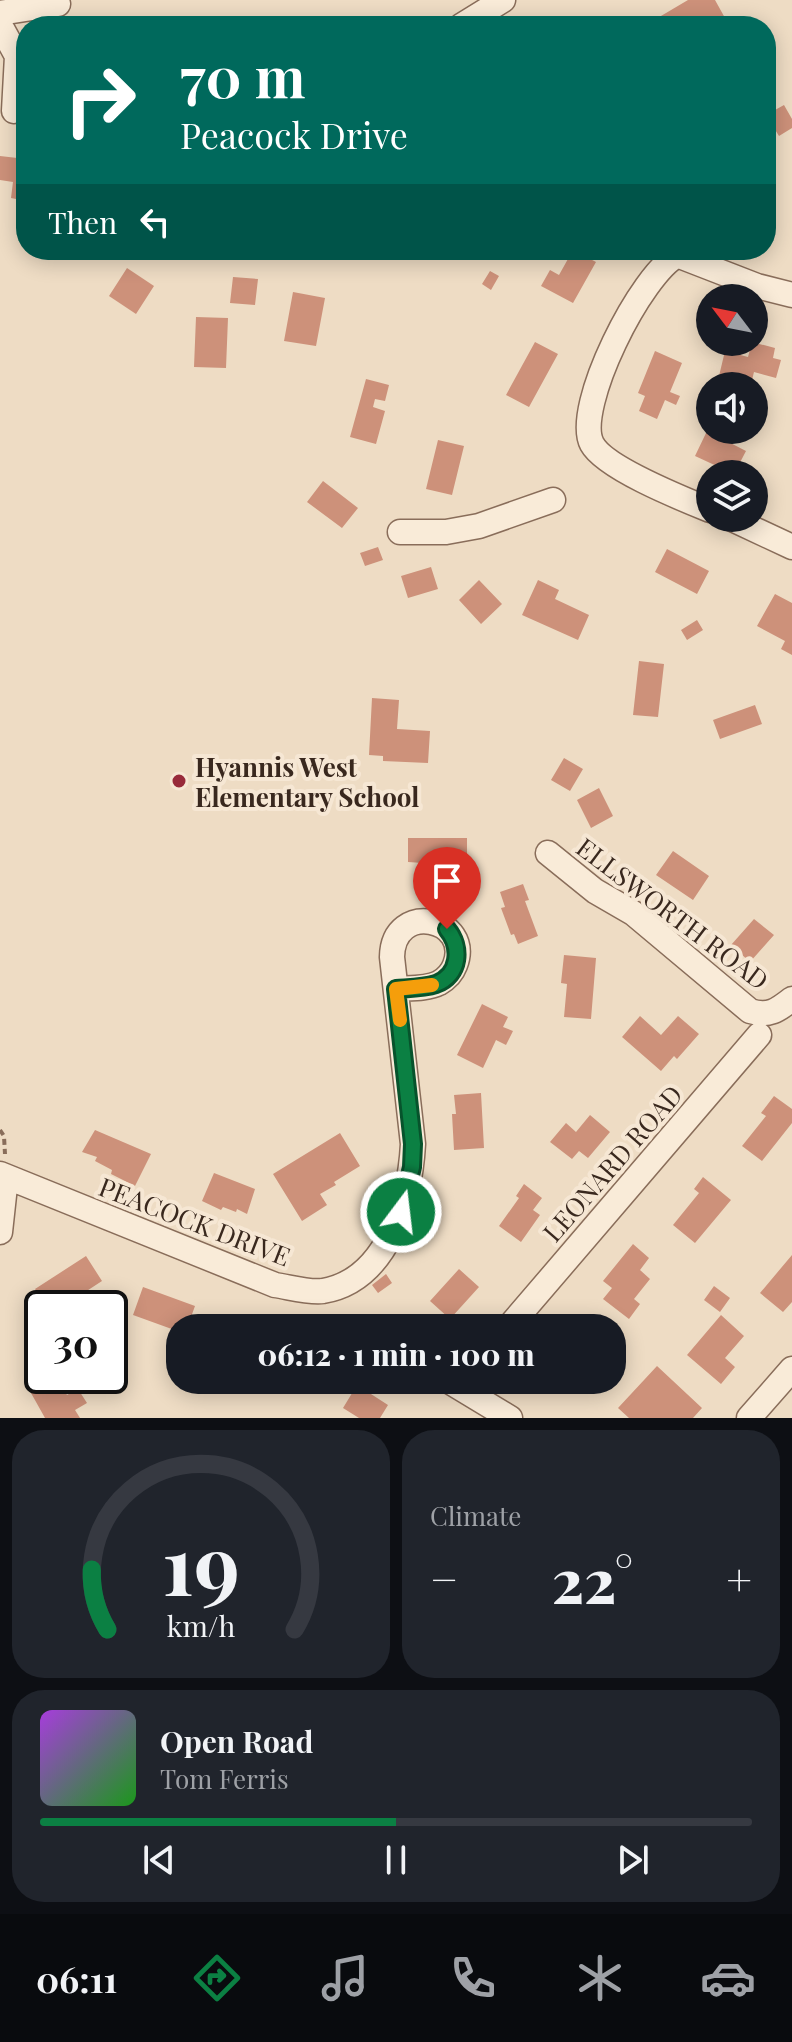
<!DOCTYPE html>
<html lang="en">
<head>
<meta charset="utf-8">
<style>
  body { margin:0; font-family:"Playfair Display",serif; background:#20242c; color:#f1f3f6; height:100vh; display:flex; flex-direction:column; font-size:30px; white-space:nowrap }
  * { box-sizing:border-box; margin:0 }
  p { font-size:26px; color:#9ea1a6 }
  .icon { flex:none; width:44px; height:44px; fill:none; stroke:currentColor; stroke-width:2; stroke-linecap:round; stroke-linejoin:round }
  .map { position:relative; height:1418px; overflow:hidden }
  .side { display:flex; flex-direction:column; gap:12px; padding:12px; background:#0d0f14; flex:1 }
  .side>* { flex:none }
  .guide { position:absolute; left:16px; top:16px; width:760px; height:244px; border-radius:32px; box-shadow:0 4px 20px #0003; background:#00695c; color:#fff; overflow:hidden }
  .needle { width:52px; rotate:302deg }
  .tools { position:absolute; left:696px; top:284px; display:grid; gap:16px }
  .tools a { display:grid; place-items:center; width:72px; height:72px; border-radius:50%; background:#171b24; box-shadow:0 4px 20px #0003; font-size:40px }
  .speed { position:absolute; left:24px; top:1290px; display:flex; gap:16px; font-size:40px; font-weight:700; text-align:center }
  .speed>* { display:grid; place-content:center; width:104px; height:104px; border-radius:50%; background:#171b24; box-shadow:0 4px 20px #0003; line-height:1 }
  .speed .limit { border:4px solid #111; border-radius:12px; background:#fff; color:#111 }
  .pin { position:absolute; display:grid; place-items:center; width:68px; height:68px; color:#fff; margin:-82px -34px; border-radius:50% 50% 50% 0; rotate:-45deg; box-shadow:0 0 8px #0007 }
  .pin .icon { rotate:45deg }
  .me { position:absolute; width:88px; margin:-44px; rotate:15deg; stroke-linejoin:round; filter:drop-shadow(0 0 6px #0008) }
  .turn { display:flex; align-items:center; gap:28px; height:168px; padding:0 32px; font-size:36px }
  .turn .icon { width:104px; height:104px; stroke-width:2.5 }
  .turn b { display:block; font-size:56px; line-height:68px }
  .then { display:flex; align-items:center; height:76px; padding:0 32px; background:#0003; gap:16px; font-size:30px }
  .big { font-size:60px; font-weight:800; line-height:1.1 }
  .side .widget { flex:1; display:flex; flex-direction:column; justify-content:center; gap:12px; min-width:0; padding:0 28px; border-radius:32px; background:#20242c }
  .side .dial { align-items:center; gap:0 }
  .dial svg { height:208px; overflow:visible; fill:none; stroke:#363941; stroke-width:7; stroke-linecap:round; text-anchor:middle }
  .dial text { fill:#f1f3f6; stroke:none }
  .song { display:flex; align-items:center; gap:24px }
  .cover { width:96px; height:96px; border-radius:12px; background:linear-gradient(135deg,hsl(280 70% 55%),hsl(120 70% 35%)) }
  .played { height:8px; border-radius:4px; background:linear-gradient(90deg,#0b8043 50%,#363941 50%) }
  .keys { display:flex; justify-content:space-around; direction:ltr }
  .heat { display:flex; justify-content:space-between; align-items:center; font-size:44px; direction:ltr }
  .side .tiles { flex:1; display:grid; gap:12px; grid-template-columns:1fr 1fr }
  .widget:last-child { grid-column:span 2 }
  .trip { position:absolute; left:166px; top:1314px; width:460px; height:80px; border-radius:32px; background:#171b24; box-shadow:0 4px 20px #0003; font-weight:800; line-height:80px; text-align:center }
  .tab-bar { display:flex; height:128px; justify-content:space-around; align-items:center; background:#090b0e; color:#9ea1a6 }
  .tab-bar .icon { width:56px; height:56px }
  .tab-bar .on { color:#0b8043 }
  .tab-bar b { font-size:36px; color:#f1f3f6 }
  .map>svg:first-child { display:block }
  .building { fill:#cd917a }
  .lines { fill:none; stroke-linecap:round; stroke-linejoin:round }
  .minor-casing { stroke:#896d5a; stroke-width:27 }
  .path { stroke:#896d5a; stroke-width:4; stroke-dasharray:6 4; stroke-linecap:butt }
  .minor { stroke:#f9ebd8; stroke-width:24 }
  .route-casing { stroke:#07532c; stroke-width:20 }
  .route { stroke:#0b8043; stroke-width:14 }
  .slow { stroke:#f59e0b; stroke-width:14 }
  .poi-dot { fill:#982a3a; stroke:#f6e7d4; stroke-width:3 }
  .labels { text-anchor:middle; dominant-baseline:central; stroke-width:8; stroke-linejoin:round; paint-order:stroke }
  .poi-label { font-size:26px; font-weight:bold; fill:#39281e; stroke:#f6e7d4; text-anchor:start }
  .street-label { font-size:26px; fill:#39281e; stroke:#f6e7d4 }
</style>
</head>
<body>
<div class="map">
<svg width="792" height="1418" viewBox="0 0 792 1418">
  <rect width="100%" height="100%" fill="#eedcc4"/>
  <path class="building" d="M688,0H715L725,18L711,26H702L700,22L694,26H644Z
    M784,105L792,119V128L779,136L766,115Z
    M0,156L26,159V201L11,198L13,182L0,180Z
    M427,250H445L441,260L425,254Z
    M573,250L596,262L573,303L541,286L550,270L559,275Z
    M127,268L154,286L136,314L109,296Z
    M490,271L499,276L491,290L482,284Z
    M233,277L258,279L255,305L230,303Z
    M293,292L325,298L316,346L284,341Z
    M196,317L228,318L226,368L194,367Z
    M535,342L558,354L529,407L506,395Z
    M752,342L775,348L773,358L781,360L776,378L754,372L751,384L719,376L725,351L748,357Z
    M655,351L682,363L670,392L680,396L676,405L665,400L657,419L639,411L645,396L638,393Z
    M366,379L389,385L385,401L375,399L373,407L385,411L376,444L350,437Z
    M707,431L746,451L734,474L695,456Z
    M438,440L464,446L452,495L426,489Z
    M323,481L358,508L342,528L307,502Z
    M378,547L383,560L365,566L360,553Z
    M667,549L709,571L697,594L655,572Z
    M431,567L438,589L408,598L401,576Z
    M479,580L502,604L481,624L459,600Z
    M538,580L559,590L555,599L589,615L578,640L522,615Z
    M775,594L792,603V655L781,649L785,641L757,626Z
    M697,620L703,630L687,640L681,630Z
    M639,661L664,664L658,717L633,715Z
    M372,698L399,700L397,729L430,731L428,763L383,761V756L369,755Z
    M755,705L762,724L720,739L713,720Z
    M564,758L583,769L570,791L551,780Z
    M599,788L613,816L591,828L577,800Z
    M408,838H467V868L423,867V863L408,862Z
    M673,851L709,876L693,900L656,875Z
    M523,884L529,900L525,901L538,936L518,944L514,934L511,935L501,908L505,907L500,892Z
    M754,919L774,935L750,962L731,945Z
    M564,955L596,958L591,1019L564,1017L567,984L561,983Z
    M482,1004L508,1017L503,1027L513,1031L506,1045L496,1040L483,1068L457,1055Z
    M640,1016L661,1035L678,1016L699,1034L677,1059L674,1056L661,1071L622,1037Z
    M481,1093L484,1148L454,1150L452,1114H456L454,1095Z
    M774,1096L792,1109V1123L762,1161L742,1146L766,1116L761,1113Z
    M590,1115L610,1132L588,1158L579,1151L572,1159L550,1142L566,1123L576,1132Z
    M95,1130L151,1154L135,1186L111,1174L112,1170L95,1161L97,1157L82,1152Z
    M340,1133L360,1166L334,1182L336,1185L320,1194L327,1205L302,1221L273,1174Z
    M214,1173L255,1189L247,1214L237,1209L236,1212L223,1207L221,1210L202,1201Z
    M703,1177L731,1200L695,1243L673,1225L699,1193L694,1189Z
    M524,1184L542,1198L533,1210L540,1215L521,1242L499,1226L519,1198L516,1196Z
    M633,1244L649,1258L640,1270L650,1279L634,1299L640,1304L629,1319L603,1299L612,1288L603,1281Z
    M792,1255V1302L783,1312L760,1293Z
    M86,1256L102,1281L79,1296L86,1308H67L64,1304L58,1308H48L35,1289Z
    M459,1269L479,1287L450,1319L430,1301Z
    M386,1274L392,1283L378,1293L372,1285Z
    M714,1286L730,1298L720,1312L704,1300Z
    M143,1287L195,1306L187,1328H180V1332L133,1315Z
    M721,1315L744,1336L725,1358L735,1367L721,1384L687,1355Z
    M657,1366L702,1408L693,1418H629L618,1408Z
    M57,1378L67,1395L78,1389L87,1403L75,1410L80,1418H45L31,1393Z
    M357,1385L388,1405L380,1418H359L343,1408Z"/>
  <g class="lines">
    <g class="minor-casing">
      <path id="minor" d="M0,13L58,4
        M0,25L17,56H26
        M461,26L503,0
        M14,111L17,56
        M702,250C695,251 685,252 678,255C642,272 573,408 592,444C605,468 683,499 710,510
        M677,255L757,286L792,295
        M730,518L792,547
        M400,532H446L479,526L553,500
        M548,853L595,891L633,913L750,1011C769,1017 778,1010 792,999
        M0,1174L275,1285C289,1287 309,1293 323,1291C388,1280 410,1199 413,1144L392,957C393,900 473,918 455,965C452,973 446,979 439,983C427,989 410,988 396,989
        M0,1232L6,1177
        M508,1328L759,1035
        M447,1380L510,1418
        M749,1418L792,1369"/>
    </g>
    <path class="path" d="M0,1130L4,1136L5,1154"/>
    <use href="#minor" class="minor"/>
  </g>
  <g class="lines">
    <g class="route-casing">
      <path id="route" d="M401,1212L412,1167L413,1144L396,989C409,988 424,988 436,984C460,975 462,947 447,929"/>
    </g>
    <use href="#route" class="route"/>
    <path class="slow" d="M400,1020L396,989L432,985"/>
  </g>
  <circle class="poi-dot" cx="179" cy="781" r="8"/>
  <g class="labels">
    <g class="poi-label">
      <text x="195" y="766">Hyannis West<tspan x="195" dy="30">Elementary School</tspan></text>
    </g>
    <g class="street-label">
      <text transform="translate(673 913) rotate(37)">ELLSWORTH ROAD</text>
      <text transform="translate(612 1163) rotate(-49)">LEONARD ROAD</text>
      <text transform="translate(195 1221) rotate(21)">PEACOCK DRIVE</text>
    </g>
  </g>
</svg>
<div class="tools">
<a><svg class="needle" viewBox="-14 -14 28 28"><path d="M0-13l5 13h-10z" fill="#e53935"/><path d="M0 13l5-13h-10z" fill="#9ea1a6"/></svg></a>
<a><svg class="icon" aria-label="sound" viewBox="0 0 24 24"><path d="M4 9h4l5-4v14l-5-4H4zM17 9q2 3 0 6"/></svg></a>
<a><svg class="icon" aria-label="layers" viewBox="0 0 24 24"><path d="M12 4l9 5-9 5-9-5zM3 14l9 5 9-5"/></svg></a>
</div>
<div class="speed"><div class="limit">30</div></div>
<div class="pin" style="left:447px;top:929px;background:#d93025"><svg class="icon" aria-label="arrive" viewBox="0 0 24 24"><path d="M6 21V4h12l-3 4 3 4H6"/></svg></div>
<svg class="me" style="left:401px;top:1212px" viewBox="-20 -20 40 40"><circle r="17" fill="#0b8043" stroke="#fff" stroke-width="3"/><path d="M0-11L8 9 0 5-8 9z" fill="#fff"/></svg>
<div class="trip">06:12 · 1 min · 100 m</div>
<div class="guide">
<div class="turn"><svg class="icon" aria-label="right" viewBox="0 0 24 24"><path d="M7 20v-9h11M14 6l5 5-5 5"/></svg><div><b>70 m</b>Peacock Drive</div></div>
<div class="then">Then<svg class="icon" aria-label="left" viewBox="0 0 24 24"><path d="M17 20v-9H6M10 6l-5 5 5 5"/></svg></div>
</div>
</div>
<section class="side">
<div class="tiles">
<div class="widget dial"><svg viewBox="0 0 100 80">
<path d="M14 69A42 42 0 1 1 86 69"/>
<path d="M14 69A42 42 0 0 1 8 46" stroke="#0b8043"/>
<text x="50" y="56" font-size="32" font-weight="700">19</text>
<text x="50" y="72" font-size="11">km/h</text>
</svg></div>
<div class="widget"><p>Climate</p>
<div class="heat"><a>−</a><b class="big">22°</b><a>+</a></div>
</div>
<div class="widget">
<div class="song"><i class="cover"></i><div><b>Open Road</b><p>Tom Ferris</p></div></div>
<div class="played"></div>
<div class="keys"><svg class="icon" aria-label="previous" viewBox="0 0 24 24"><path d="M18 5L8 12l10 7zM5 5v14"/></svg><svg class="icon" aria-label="pause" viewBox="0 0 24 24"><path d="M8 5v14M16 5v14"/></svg><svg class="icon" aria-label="next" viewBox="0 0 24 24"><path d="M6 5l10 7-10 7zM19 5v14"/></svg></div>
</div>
</div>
</section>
<nav class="tab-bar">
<b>06:11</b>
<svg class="icon on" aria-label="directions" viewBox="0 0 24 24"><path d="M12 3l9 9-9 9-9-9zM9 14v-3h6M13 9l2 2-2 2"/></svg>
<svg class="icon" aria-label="music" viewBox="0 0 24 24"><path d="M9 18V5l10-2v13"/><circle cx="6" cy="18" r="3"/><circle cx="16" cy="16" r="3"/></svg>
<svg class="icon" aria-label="phone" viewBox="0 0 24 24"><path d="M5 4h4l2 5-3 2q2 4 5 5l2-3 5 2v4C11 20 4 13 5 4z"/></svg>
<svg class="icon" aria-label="climate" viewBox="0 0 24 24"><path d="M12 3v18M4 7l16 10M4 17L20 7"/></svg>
<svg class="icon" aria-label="car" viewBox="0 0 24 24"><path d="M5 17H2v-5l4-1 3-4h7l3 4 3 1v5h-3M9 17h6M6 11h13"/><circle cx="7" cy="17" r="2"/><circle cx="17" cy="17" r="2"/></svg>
</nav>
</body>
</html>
